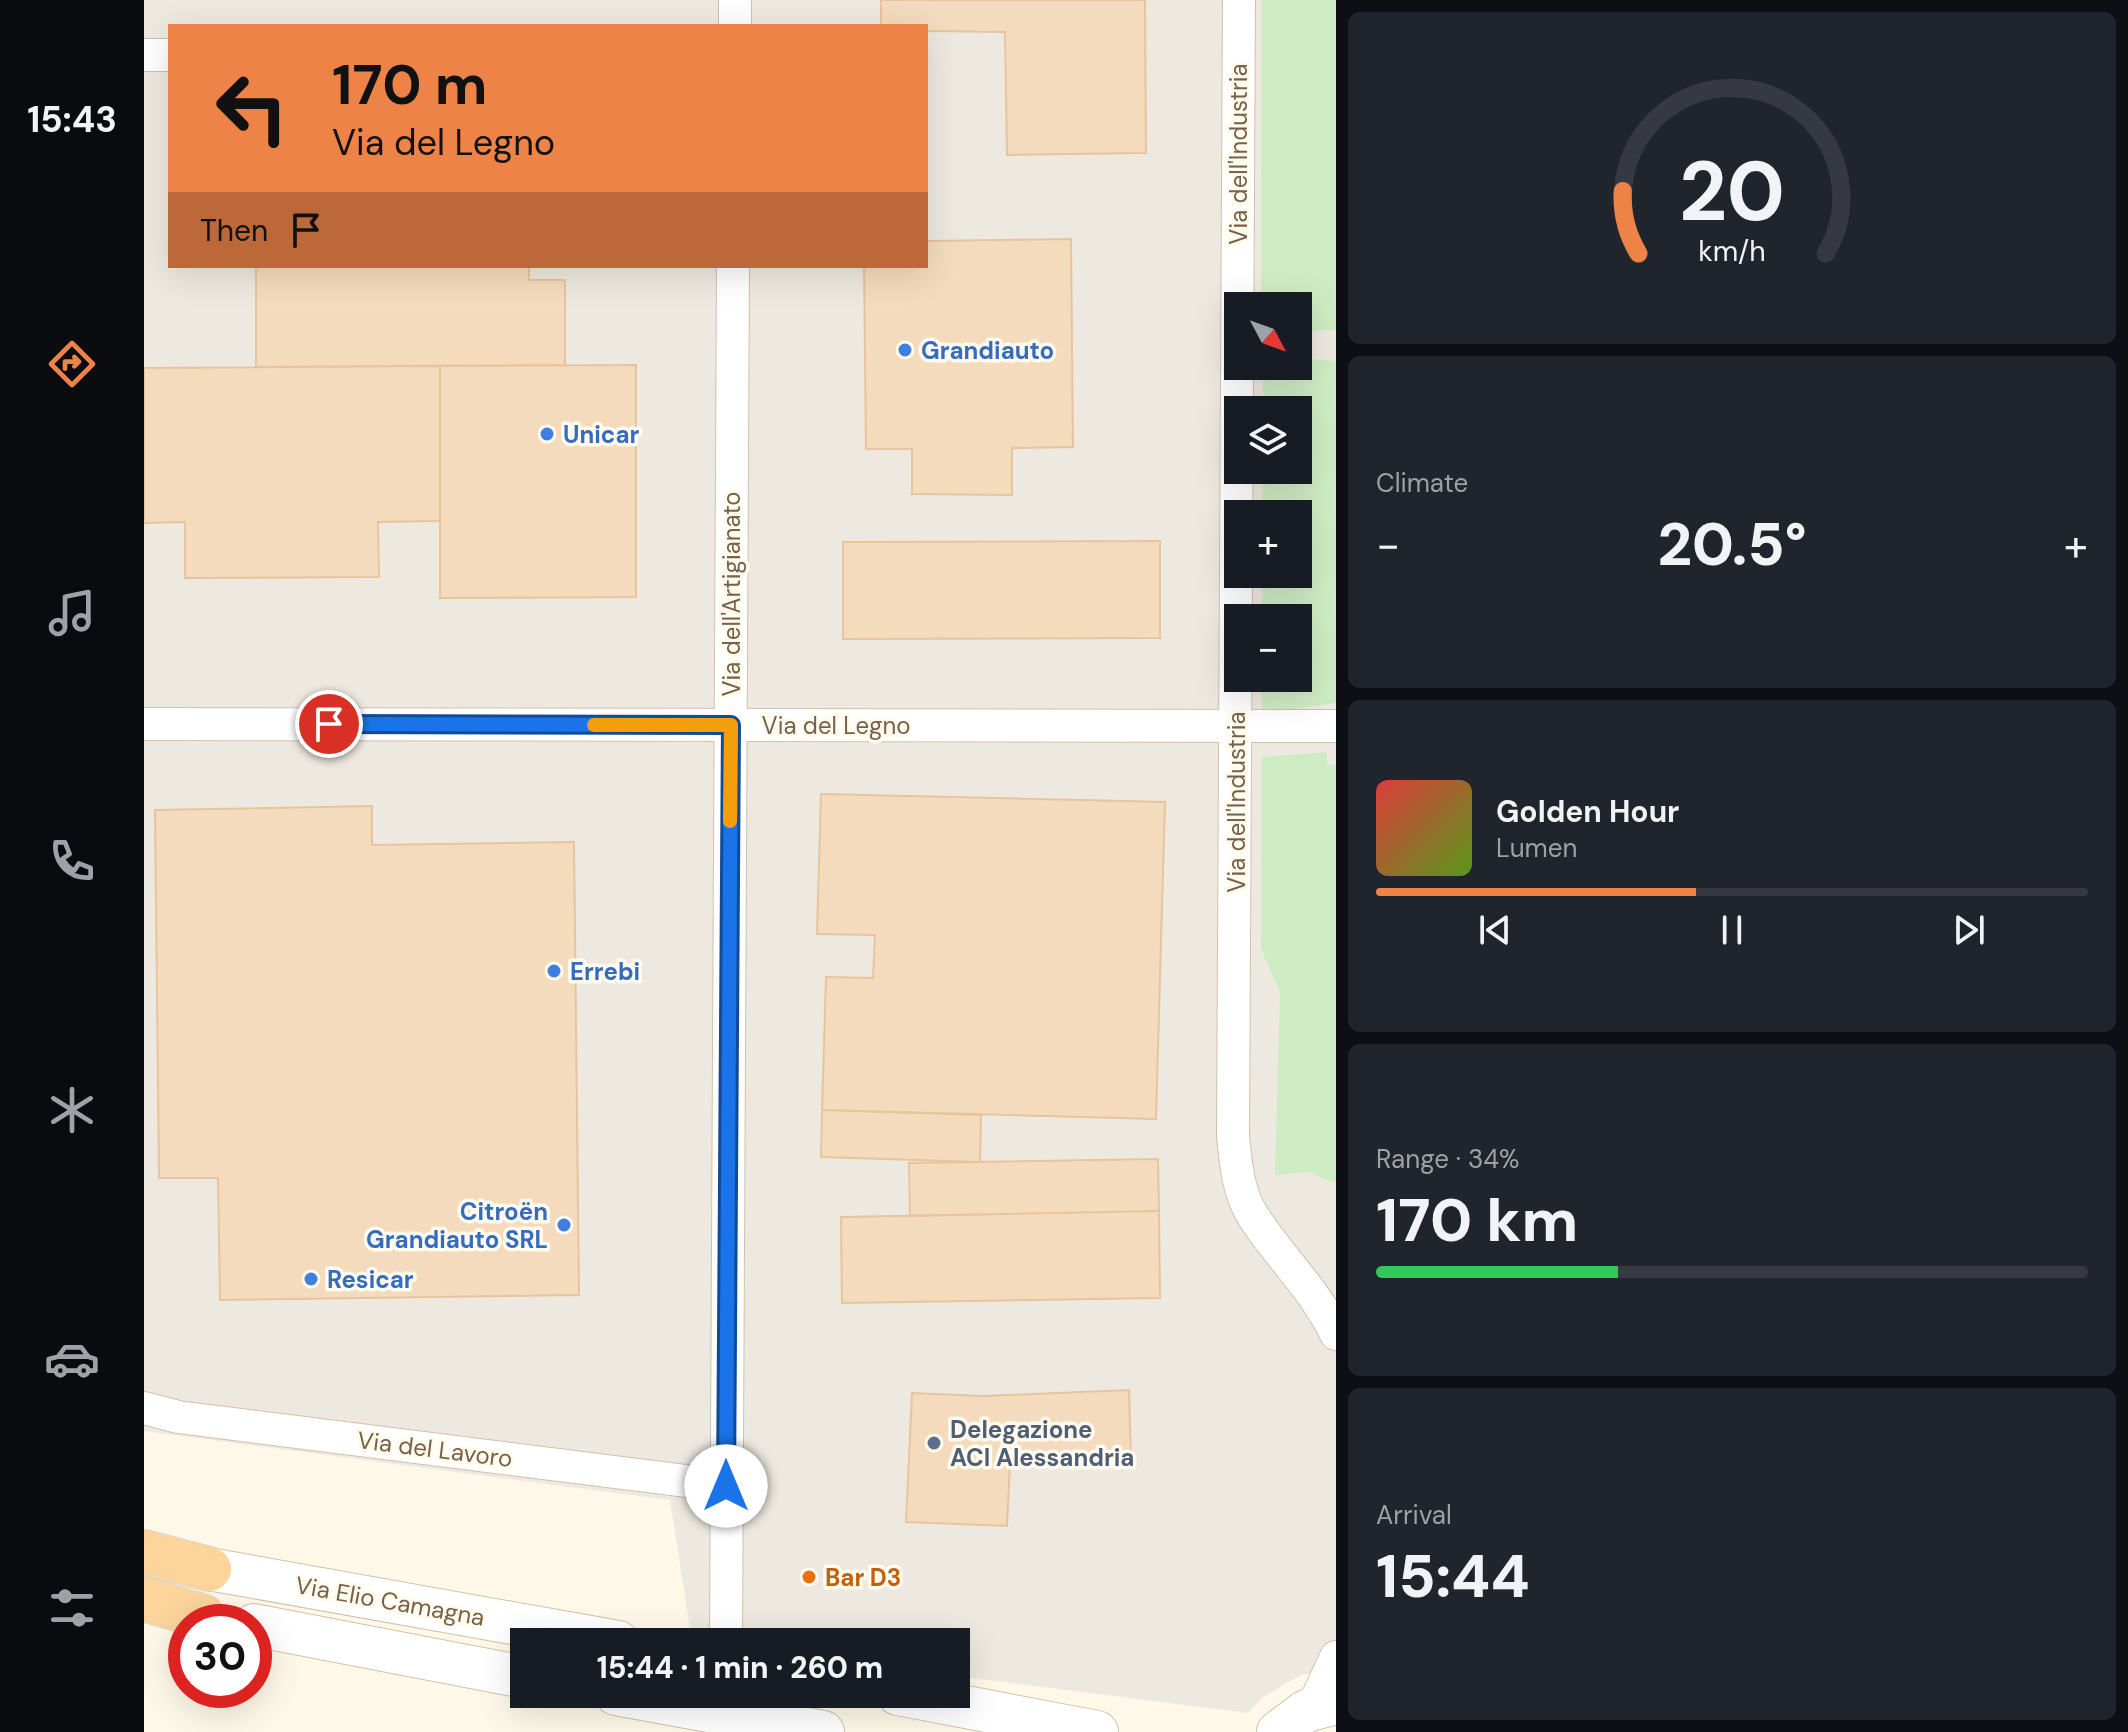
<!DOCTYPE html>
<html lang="en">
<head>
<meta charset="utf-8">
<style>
  body { margin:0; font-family:"DM Sans",sans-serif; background:#20242c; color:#f1f3f6; height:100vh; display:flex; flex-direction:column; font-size:30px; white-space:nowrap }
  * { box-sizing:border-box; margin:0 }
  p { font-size:26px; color:#9ea1a6 }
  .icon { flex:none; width:44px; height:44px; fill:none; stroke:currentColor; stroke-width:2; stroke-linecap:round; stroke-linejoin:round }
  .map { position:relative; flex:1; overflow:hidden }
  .sheet { display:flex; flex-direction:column; gap:12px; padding:12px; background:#0d0f14; width:792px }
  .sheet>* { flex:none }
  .guide { position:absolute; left:24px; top:24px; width:760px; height:244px; border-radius:0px; box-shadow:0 8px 32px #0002; background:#ed8346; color:#111; overflow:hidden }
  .needle { width:52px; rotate:131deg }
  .controls { position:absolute; left:1080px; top:292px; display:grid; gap:16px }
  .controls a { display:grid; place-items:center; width:88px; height:88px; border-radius:0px; background:#171b24; box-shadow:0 8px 32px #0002; font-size:40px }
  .speed { position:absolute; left:24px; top:1604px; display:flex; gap:16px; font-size:40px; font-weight:700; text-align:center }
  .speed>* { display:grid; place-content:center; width:104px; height:104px; border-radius:50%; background:#171b24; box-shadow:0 8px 32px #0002; line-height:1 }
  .speed .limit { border:12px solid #d22; background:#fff; color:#111 }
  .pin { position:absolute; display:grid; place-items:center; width:68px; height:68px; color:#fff; margin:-34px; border:4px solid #fff; border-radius:50%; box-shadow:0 2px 8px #0007 }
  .me { position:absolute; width:88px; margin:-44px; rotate:0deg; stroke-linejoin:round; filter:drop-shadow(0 0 6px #0008) }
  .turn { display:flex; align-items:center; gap:28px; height:168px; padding:0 32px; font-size:36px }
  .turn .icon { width:104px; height:104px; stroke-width:2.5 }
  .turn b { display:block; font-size:56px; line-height:68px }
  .then { display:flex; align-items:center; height:76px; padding:0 32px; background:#0003; gap:16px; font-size:30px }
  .big { font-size:60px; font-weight:800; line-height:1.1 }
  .sheet .widget { flex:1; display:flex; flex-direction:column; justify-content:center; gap:12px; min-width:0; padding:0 28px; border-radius:12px; background:#20242c }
  .sheet .dial { align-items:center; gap:0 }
  .dial svg { height:208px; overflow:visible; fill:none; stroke:#363941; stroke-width:7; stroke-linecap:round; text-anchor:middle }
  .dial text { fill:#f1f3f6; stroke:none }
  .song { display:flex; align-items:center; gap:24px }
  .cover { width:96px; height:96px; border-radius:12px; background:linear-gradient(135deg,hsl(0 70% 55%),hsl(90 70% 35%)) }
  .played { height:8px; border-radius:4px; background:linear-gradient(90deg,#ed8346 45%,#363941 45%) }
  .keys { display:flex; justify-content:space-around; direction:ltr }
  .heat { display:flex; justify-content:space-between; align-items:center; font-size:44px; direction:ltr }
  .charge { height:12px; border-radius:6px; background:linear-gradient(90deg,#34c759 34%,#363941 0) }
  .trip { position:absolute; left:366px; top:1628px; width:460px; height:80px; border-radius:0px; background:#171b24; box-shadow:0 8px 32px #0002; font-weight:800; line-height:80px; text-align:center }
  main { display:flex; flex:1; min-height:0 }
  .tabs { display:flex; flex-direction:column; width:144px; justify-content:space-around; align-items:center; background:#090b0e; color:#9ea1a6 }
  .tabs .icon { width:56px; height:56px }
  .tabs .on { color:#ed8346 }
  .tabs b { font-size:36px; color:#f1f3f6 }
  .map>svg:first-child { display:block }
  .industrial { fill:#eee9e0; fill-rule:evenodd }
  .green { fill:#ceecc4 }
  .building { fill:#f4dbbd; stroke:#e8c49c; stroke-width:2 }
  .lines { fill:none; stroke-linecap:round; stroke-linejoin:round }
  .minor-casing { stroke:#d0c1ab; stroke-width:34 }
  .tertiary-casing { stroke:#d0c1ab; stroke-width:44 }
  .trunk-casing { stroke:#dcd6d0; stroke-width:46 }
  .minor { stroke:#fff; stroke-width:32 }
  .tertiary { stroke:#fff; stroke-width:42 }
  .trunk { stroke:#fcd49c; stroke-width:44 }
  .route-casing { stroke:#114b97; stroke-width:20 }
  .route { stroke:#1a73e8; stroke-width:14 }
  .slow { stroke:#f59e0b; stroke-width:14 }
  .shop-dot { fill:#3f7fe0; stroke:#fffbee; stroke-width:3 }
  .service-dot { fill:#5c6f8a; stroke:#fffbee; stroke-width:3 }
  .food-dot { fill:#e8710a; stroke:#fffbee; stroke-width:3 }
  .labels { text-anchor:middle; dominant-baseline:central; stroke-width:7; stroke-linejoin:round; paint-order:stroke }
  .street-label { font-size:24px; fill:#796149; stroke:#fffbee }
  .shop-label { font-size:24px; font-weight:bold; fill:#366cbe; stroke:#fffbee; text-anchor:start }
  .service-label { font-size:24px; font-weight:bold; fill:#4e5e75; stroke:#fffbee; text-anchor:start }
  .food-label { font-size:24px; font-weight:bold; fill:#c56008; stroke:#fffbee; text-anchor:start }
</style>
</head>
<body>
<main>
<nav class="tabs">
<b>15:43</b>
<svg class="icon on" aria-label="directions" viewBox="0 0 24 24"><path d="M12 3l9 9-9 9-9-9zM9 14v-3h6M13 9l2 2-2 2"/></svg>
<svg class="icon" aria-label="music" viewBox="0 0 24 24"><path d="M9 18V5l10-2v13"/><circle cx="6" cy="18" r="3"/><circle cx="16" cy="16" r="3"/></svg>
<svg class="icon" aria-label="phone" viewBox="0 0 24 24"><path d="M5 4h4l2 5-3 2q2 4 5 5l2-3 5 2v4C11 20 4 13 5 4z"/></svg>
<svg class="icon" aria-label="climate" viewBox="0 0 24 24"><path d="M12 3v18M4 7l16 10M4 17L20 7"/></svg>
<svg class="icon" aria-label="car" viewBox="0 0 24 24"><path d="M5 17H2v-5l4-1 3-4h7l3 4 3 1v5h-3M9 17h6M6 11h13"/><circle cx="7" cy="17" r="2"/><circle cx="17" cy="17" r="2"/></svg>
<svg class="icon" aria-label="filters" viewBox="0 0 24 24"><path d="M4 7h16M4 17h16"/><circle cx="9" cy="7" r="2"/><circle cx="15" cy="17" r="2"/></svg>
</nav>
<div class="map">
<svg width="1192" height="1732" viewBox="0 0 1192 1732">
  <rect width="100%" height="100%" fill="#fdf8e7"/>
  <path class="industrial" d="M0,0H1192V1668L1157,1675L1119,1697L1104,1713L812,1676V1642H598L546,1629L526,1500L0,1431ZM26,26H782V266H26ZM1094,306H1154V366H1094ZM1094,410H1154V470H1094ZM1094,514H1154V574H1094ZM1094,618H1154V678H1094Z"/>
  <path class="green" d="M1118,0H1192V330L1154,331V306H1117Z
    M1154,358L1192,361V703L1118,714V678H1154V618H1118V574H1154V514H1118L1119,470H1154V410H1119V366H1154Z
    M1183,752V765H1192V1183L1163,1172L1131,1175L1136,992L1117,949L1118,757Z"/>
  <path class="building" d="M737,0H1001L1002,153L863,155L861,32L782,31V26H737Z
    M927,239L929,447L868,448V495L768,494V449H722L720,266H782V241Z
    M112,266H385V280H421V365L112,367Z
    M492,365V597L296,598V366Z
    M296,366V521L234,522L235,577L41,578V522L0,523V368Z
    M1016,541V638L699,639V542Z
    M677,794L1021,802L1012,1119L678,1110L682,977L729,978L731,935L673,934Z
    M228,806V845L430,842L435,1295L76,1300L74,1178H15L11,810Z
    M678,1110L837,1115L836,1162L677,1157Z
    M1014,1159L1015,1211L766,1216L765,1163Z
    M1015,1211L1016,1298L698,1303L697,1217Z
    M985,1390L987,1459L866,1462L863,1526L762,1522L768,1393L839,1396Z"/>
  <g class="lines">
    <g class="minor-casing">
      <path id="minor" d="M1095,0L1089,1137C1092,1164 1094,1193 1109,1216C1135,1257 1171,1289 1192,1334
        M591,26V0
        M0,55H26
        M0,724L1192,726
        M0,1408L34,1417L582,1486
        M582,1642L589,266
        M1162,1711L1174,1696L1192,1657"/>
    </g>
    <g class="tertiary-casing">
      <path id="tertiary" d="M65,1569L474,1642
        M110,1625L380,1677
        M472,1694L679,1732
        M754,1694L953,1732
        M1134,1732L1162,1711L1192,1703"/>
    </g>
    <g class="trunk-casing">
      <path id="trunk" d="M0,1552L65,1569
        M0,1599L58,1616"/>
    </g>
    <use href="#minor" class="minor"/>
    <use href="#tertiary" class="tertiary"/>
    <use href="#trunk" class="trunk"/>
  </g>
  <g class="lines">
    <g class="route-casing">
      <path id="route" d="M185,724L587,725L582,1486"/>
    </g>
    <use href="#route" class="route"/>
    <path class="slow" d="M450,725H587L586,821"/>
  </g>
  <g class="shop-dot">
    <circle cx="761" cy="350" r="8"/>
    <circle cx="403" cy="434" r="8"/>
    <circle cx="410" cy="971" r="8"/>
    <circle cx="420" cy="1225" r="8"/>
    <circle cx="167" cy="1279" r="8"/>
  </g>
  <circle class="service-dot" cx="790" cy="1443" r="8"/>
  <circle class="food-dot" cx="665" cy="1577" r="8"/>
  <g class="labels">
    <g class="street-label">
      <text transform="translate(1094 154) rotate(-90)">Via dell'Industria</text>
      <text transform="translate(587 594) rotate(-90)">Via dell'Artigianato</text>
      <text x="692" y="725">Via del Legno</text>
      <text transform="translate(1092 802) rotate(-90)">Via dell'Industria</text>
      <text transform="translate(291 1449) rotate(7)">Via del Lavoro</text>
      <text transform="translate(246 1601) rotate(10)">Via Elio Camagna</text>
    </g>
    <g class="shop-label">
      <text x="777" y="350">Grandiauto</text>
      <text x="419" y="434">Unicar</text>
      <text x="426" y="971">Errebi</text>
      <text x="404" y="1211" text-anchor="end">Citroën<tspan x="404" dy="28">Grandiauto SRL</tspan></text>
      <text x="183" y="1279">Resicar</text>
    </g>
    <g class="service-label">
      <text x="806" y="1429">Delegazione<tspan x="806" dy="28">ACI Alessandria</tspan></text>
    </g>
    <g class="food-label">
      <text x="681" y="1577">Bar D3</text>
    </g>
  </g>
</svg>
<div class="controls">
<a><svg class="needle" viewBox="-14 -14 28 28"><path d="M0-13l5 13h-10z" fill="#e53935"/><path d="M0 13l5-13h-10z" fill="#9ea1a6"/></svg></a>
<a><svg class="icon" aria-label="layers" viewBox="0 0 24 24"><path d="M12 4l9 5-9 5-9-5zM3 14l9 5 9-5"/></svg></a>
<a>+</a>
<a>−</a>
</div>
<div class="speed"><div class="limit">30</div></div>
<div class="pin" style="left:185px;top:724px;background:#d93025"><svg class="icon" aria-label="arrive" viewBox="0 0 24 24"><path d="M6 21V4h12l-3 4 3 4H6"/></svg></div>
<svg class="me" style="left:582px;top:1486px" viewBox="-20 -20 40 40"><circle r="19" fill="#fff"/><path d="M0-13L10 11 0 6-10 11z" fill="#1a73e8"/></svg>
<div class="trip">15:44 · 1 min · 260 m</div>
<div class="guide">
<div class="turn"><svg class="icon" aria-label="left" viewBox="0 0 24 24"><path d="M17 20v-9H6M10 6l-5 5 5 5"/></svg><div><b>170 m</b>Via del Legno</div></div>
<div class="then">Then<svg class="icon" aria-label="arrive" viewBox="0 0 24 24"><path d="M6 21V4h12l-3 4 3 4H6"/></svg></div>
</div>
</div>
<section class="sheet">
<div class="widget dial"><svg viewBox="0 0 100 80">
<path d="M14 69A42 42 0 1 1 86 69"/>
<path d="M14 69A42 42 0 0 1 8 45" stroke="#ed8346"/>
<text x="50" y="56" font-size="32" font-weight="700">20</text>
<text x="50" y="72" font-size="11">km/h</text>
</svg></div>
<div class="widget"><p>Climate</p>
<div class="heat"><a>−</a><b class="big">20.5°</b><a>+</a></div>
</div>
<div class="widget">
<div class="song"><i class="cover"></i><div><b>Golden Hour</b><p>Lumen</p></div></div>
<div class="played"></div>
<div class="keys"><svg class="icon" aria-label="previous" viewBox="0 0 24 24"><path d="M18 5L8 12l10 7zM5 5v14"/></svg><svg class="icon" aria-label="pause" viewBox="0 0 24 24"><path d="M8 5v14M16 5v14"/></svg><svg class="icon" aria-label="next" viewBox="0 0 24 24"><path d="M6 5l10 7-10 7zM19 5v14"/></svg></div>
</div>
<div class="widget"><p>Range · 34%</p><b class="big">170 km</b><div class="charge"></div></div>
<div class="widget"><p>Arrival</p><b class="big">15:44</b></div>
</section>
</main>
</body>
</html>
